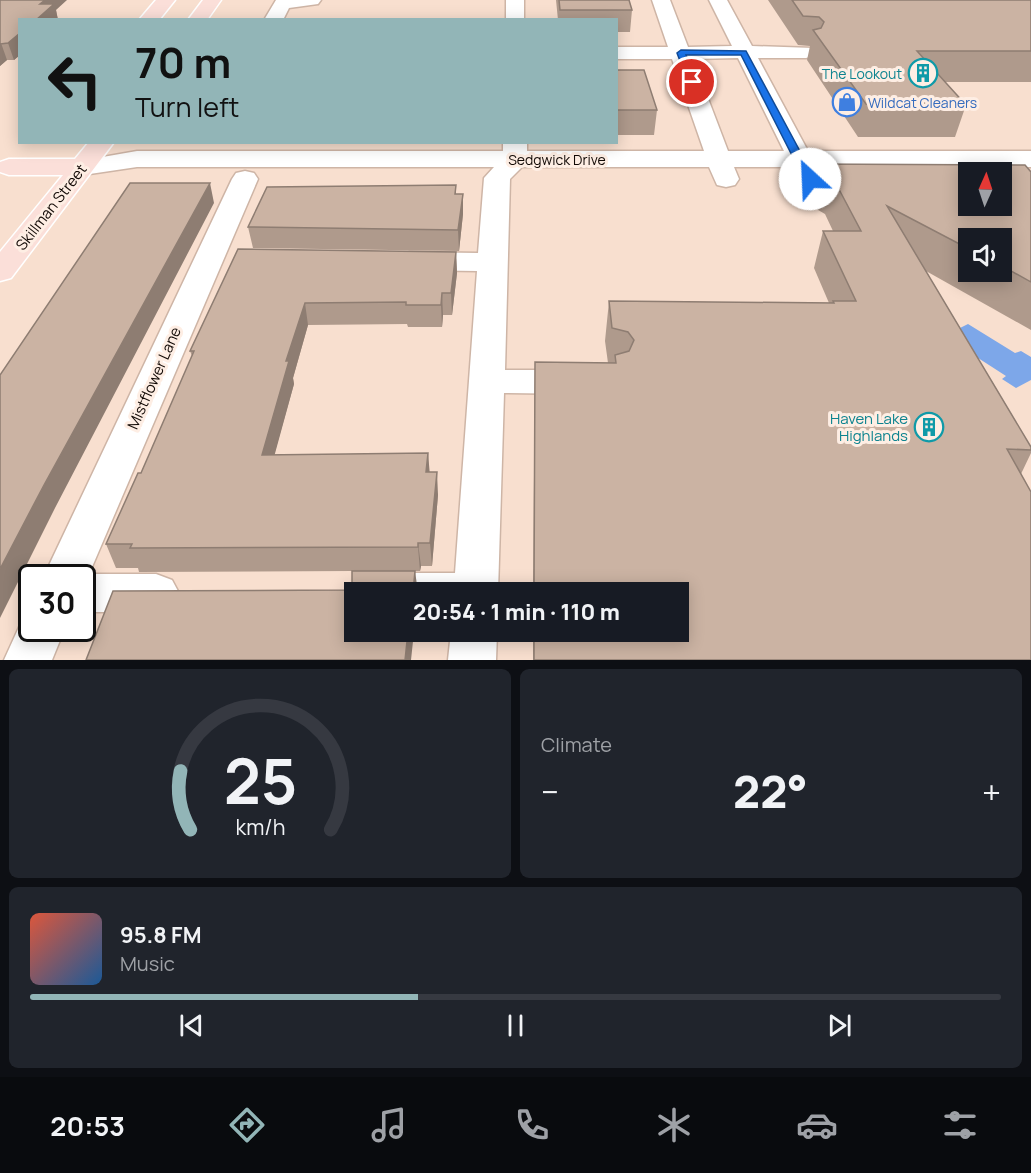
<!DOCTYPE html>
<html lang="en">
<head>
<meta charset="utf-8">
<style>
  body { margin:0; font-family:Manrope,sans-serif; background:#20242c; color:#f1f3f6; height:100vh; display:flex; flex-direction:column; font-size:22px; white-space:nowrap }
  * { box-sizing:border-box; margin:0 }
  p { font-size:20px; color:#9ea1a6 }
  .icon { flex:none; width:33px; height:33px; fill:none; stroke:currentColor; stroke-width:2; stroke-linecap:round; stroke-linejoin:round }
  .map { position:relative; height:660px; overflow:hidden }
  .details { display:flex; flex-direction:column; gap:9px; padding:9px; background:#0d0f14; flex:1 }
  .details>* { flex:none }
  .banner { position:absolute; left:18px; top:18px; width:600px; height:126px; border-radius:0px; box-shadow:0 3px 15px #0003; background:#92b5b7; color:#111; overflow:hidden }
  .needle { width:39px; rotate:3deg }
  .controls { position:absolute; left:958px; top:162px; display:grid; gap:12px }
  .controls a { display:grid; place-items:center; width:54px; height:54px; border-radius:0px; background:#171b24; box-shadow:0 3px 15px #0003; font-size:30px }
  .speed { position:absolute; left:18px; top:564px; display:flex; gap:12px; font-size:30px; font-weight:700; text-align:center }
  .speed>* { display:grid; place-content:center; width:78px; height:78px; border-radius:50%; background:#171b24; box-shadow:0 3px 15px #0003; line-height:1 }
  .speed .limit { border:3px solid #111; border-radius:9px; background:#fff; color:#111 }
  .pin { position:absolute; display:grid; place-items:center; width:51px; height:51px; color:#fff; margin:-26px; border:3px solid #fff; border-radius:50%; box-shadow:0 2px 6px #0007 }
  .me { position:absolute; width:66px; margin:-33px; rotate:335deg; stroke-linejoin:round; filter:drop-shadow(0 0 4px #0008) }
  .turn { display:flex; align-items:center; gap:21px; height:126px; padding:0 18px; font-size:27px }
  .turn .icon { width:78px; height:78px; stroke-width:2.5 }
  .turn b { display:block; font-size:42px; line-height:51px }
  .big { font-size:45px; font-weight:800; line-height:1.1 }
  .details .card { flex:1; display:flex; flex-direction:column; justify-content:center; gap:9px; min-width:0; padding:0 21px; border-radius:9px; background:#20242c }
  .details .dial { align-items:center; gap:0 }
  .dial svg { height:156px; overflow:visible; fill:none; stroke:#363941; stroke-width:7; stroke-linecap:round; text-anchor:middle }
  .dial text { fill:#f1f3f6; stroke:none }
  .song { display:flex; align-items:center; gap:18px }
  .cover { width:72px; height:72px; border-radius:9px; background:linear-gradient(135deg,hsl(10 70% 55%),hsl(210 70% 35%)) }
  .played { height:6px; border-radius:3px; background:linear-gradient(90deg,#92b5b7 40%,#363941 40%) }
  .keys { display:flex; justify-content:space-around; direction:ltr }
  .heat { display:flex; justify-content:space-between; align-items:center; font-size:33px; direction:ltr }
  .details .tiles { flex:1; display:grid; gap:9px; grid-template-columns:1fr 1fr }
  .card:last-child { grid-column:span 2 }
  .trip { position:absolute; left:344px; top:582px; width:345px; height:60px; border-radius:0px; background:#171b24; box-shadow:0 3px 15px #0003; font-weight:800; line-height:60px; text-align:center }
  .menu { display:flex; height:96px; justify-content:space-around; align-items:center; background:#090b0e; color:#9ea1a6 }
  .menu .icon { width:42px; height:42px }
  .menu .active { color:#92b5b7 }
  .menu b { font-size:27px; color:#f1f3f6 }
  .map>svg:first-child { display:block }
  .water { fill:#7da7e9 }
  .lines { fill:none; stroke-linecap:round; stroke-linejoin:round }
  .minor-casing { stroke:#ceb5a6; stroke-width:3 }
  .major-casing { stroke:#fff; stroke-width:3 }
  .minor { fill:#fff; fill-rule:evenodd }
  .major { fill:#fbdfd9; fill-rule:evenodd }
  .wall { fill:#af9a8c; fill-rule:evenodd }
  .shaded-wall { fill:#8e7d72 }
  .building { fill:#cbb3a3; stroke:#8e7d72; stroke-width:1.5; fill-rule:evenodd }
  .route { fill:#1a73e8; stroke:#114b97; stroke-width:1.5 }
  .labels { text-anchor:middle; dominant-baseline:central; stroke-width:6; stroke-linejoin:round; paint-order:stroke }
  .far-culture-label { font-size:14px; fill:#0d838f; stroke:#feeee4; text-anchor:end }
  .far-shop-label { font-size:14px; fill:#366cbe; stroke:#feeee4; text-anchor:start }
  .far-street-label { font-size:14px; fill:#120a06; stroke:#feeee4 }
  .street-label { font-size:15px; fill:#120a06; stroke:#feeee4 }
  .culture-label { font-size:15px; fill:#0d838f; stroke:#feeee4; text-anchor:end }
</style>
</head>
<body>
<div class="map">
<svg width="1031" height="660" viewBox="0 0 1031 660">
  <rect width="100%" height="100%" fill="#f8dfcf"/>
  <path class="water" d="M968,324L1015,353L1021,351L1031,357V380L1016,388L1002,379L1006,376L944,336Z"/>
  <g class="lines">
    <g class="minor-casing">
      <path id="minor" d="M276,0H321L318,4L289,8L283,20H264Z
        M506,0H524V20H506Z
        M652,0H670L688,47L732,46L709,0H727L752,46L813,48L816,52L813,56L806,58H758L808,151H1031V167H816L821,175L817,180L808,183L799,180L791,167H734L739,179L735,185L726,187L717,185L709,167H522L510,179L505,370H578L591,374L596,382L591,390L578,394L504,393L498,592H354V601L349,592L356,579L372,573H455L477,271L410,270L399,267L395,261L399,255L410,252L478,253L484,178L494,167H137L83,175L74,172L70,167L74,162L137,151H503V142H527V151H704L672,59H616V47H668ZM738,58L784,151H728L693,59Z
        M245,171L254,173L258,179L89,574H156L172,580L179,593L172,606L156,612H82V578H43L232,179L236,173Z
        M32,611V628H65L52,660H4L25,614Z
        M451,632H497L496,660H448Z"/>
    </g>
    <g class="major-casing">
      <path id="major" d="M156,0H175L159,20H139Z
        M203,0H221L207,20H188Z
        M89,142H114L11,278L0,281V252L63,175H9L0,172V162L9,159H75Z"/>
    </g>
    <use href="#minor" class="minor"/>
    <use href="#major" class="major"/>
  </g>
  <path class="wall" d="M0,0L56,10L58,20H20V55L14,60H7L0,66Z
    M556,0H629L632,10L630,32H616V20H558Z
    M768,0H1031V82H945L966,105L955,137H858L807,60L810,46L798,45Z
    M616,70L657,110L654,135H616Z
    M807,164L1031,172V330L926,271L1031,447V453L1021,474L1031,660H533V632H678V592H533L535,362L608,363L605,341L609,301L829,303L814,268L823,231H833L825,214L799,199ZM969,238H1002V272H969Z
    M456,185V194H463V214L459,251L253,248L248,227Z
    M238,249L456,252L457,273L452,315H443L442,327H408L407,324L308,325L293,378L294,384L274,455L428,453L429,472L438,495L432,566H421L420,571H415L350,590L352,588V571L139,572L138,568H116L106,544L141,473L192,356L190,351Z"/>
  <path class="shaded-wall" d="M45,0H67L56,10L58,20H36L40,4Z
    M20,33V55L14,60L8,43Z
    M1,43L7,60L0,66V44Z
    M210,183L214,203L55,508L0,618V569L44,485Z
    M463,194V214L459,251L458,230Z
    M456,252L457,273L452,315L451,293Z
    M442,293L443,315L442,327L441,305Z
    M305,303L308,325L293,378L294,384L268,479L262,455L286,361Z
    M428,453L430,476L426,472Z
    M437,472L438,495L432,566L430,543Z
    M418,543L421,566L420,571L418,547Z
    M415,571L418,592H413Z
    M408,632H414L411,660H405Z"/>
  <path class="building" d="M0,0H45L40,4H54L36,20H20V33L8,43L0,44Z
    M559,0H629L632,10H560Z
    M792,0H1031V51H917L966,105L866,104L813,30L821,28L824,22L819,17L803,16Z
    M616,70H644L657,110H616Z
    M807,164L1025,165L1031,172V282L1002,266V238H969V249L887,206L1031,447V450L1007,449L1031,492V660H534V632H678V592H534L535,362L616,363L615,355L629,351L634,340L628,332L612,328L609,301L834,303L833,301H856L823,231H861L833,178ZM969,172H1002V206H969Z
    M130,183H210L44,485L0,569V375Z
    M456,185L455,194H463L458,230L248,227L267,187Z
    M238,249L456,252L451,293H442L441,305H406V302L305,303L286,361H289L262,455L428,453L426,472H437L430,543H418V547L130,548L132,544H106L138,473H141L194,351H190Z
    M352,571H415L413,592H354V632H408L405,660H86L113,591L350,590L352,588Z"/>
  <path class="route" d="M681,50L746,51L815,179L813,181L810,182L804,179L741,55H686L697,82L692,85L688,82L677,53Z"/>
  <defs>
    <g id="building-ring" transform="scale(1.5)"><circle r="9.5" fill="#feeee4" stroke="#0f9aa8" stroke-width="1.5"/><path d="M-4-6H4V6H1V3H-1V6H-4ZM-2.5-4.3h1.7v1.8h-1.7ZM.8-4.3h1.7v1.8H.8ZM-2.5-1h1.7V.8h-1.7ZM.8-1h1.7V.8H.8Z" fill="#0f9aa8"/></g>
    <g id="shop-ring" transform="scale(1.5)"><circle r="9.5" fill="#feeee4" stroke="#3f7fe0" stroke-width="1.5"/><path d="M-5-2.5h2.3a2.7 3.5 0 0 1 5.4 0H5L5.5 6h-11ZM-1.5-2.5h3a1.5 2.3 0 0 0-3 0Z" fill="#3f7fe0"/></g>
  </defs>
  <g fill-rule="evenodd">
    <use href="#building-ring" x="923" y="73"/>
    <use href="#shop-ring" x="847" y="102"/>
    <use href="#building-ring" x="929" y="427"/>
  </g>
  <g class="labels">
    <g class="far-culture-label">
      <text x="902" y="73">The Lookout</text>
    </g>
    <g class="far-shop-label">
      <text x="868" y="102">Wildcat Cleaners</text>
    </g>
    <g class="far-street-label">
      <text x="557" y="159">Sedgwick Drive</text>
    </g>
    <g class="street-label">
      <text transform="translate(51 207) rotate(-52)">Skillman Street</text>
      <text transform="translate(154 378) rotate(-66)">Mistflower Lane</text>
    </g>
    <g class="culture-label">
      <text x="908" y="418">Haven Lake<tspan x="908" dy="17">Highlands</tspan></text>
    </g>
  </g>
</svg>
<div class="controls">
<a><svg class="needle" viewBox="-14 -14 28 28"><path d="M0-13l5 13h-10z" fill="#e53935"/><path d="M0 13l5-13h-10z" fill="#9ea1a6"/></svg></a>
<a><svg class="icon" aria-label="sound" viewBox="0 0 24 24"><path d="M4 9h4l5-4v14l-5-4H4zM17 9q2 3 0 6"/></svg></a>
</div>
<div class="speed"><div class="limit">30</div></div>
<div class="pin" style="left:692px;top:82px;background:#d93025"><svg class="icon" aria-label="arrive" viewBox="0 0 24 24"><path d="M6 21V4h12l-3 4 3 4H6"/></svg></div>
<svg class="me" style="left:810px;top:179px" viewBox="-20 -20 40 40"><circle r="19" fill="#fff"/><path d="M0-13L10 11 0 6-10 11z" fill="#1a73e8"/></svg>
<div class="trip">20:54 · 1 min · 110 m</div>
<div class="banner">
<div class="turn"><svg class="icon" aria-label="left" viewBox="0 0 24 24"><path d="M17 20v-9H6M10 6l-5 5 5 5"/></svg><div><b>70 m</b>Turn left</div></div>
</div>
</div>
<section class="details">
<div class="tiles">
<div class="card dial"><svg viewBox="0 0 100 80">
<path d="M14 69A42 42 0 1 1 86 69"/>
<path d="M14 69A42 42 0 0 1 9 39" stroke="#92b5b7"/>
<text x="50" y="56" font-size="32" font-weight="700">25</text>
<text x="50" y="72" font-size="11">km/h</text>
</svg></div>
<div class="card"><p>Climate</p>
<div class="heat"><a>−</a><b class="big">22°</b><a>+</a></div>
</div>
<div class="card">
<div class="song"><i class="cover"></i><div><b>95.8 FM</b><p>Music</p></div></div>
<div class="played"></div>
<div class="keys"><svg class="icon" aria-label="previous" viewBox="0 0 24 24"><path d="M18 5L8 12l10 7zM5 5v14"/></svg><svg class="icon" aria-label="pause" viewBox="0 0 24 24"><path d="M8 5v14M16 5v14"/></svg><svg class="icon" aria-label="next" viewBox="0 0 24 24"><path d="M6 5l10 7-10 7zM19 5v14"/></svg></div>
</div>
</div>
</section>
<nav class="menu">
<b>20:53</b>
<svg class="icon active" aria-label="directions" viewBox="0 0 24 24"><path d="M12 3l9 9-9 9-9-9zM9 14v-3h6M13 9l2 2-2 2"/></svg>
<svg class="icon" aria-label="music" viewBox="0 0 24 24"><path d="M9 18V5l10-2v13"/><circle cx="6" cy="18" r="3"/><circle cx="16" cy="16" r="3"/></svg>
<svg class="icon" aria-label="phone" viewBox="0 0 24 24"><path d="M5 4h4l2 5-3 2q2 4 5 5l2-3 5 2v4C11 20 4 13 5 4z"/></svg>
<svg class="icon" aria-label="climate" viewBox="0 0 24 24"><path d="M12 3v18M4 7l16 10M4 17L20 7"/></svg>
<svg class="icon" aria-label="car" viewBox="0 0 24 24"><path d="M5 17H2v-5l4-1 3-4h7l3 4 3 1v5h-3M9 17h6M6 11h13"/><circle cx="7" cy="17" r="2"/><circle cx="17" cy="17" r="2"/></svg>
<svg class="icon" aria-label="filters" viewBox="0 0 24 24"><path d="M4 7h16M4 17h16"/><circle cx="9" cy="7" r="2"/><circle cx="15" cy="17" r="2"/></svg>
</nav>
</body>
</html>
